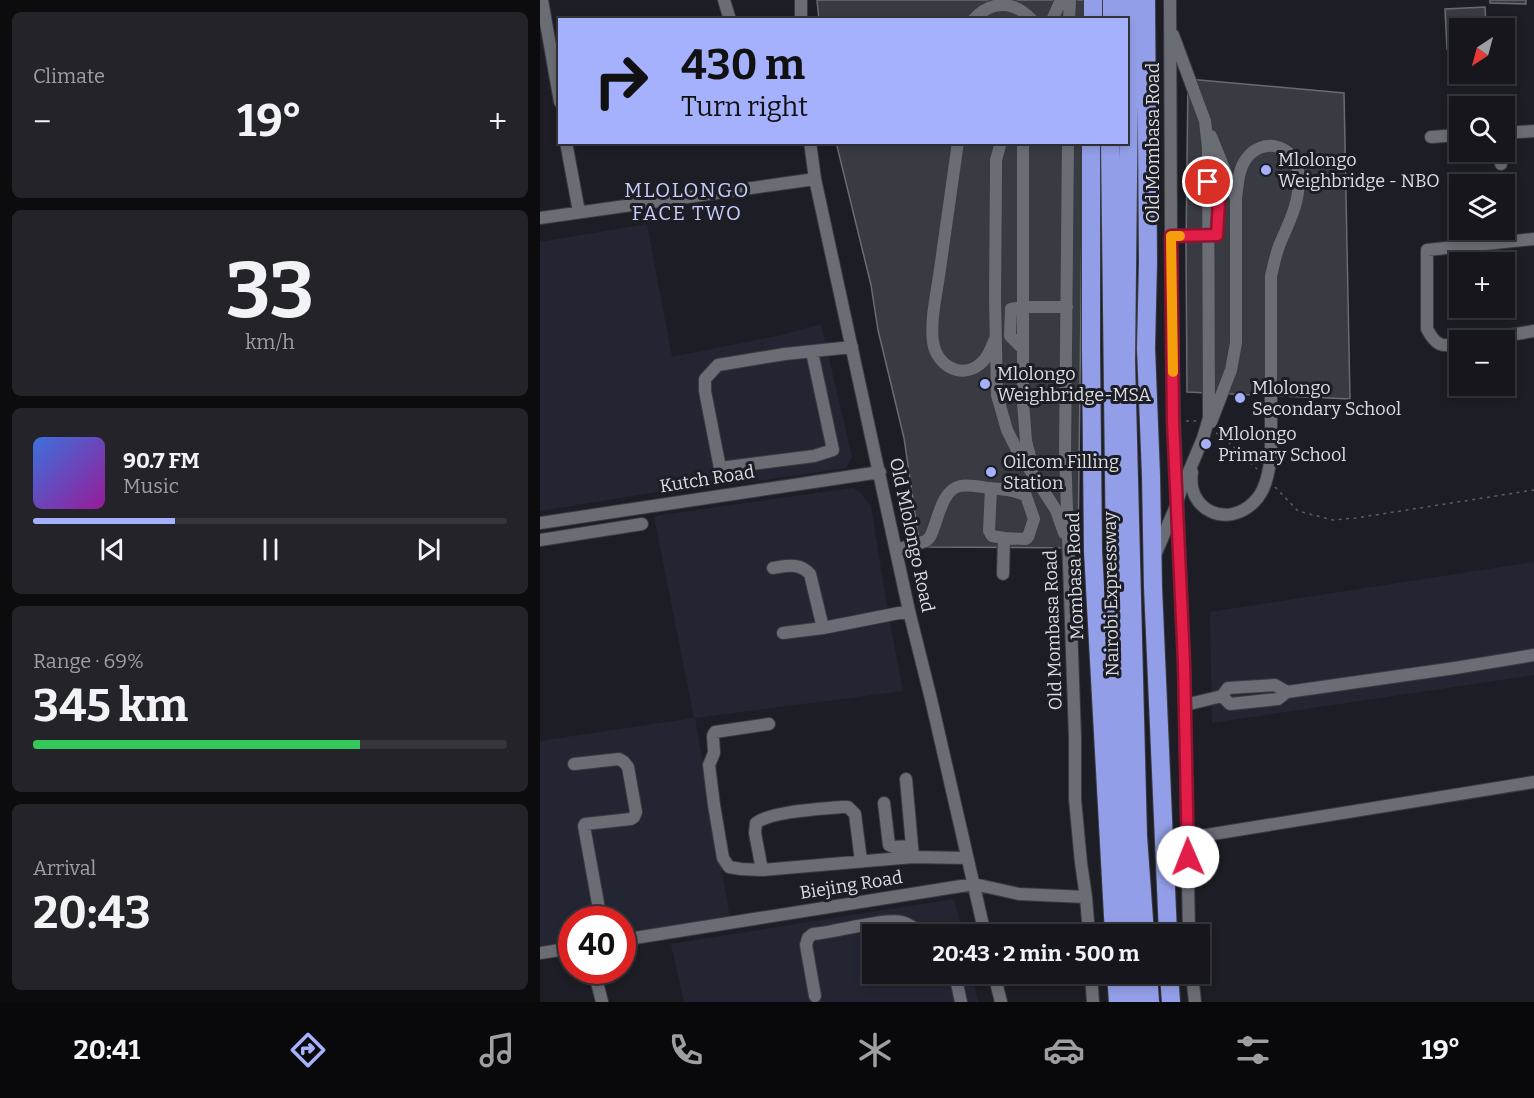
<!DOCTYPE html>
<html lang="en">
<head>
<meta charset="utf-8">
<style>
  body { margin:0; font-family:Bitter,serif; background:#232329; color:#f1f3f6; height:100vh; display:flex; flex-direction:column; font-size:22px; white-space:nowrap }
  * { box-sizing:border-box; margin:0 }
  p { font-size:20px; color:#9e9fa3 }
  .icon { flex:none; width:33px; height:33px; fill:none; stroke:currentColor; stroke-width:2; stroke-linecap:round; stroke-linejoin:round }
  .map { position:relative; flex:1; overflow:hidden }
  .drawer { display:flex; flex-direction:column; gap:12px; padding:12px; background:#0c0c0f; width:540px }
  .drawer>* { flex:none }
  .guide { position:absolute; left:18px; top:18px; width:570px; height:126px; border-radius:0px; box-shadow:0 3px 9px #0003,0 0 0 2px #35353b; background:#a5b1fc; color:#111; overflow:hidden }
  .needle { width:39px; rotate:216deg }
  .tools { position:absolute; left:909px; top:18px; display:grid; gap:12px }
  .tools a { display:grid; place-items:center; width:66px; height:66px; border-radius:0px; background:#16161c; box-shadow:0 3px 9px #0003,0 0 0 2px #35353b; font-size:30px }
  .speed { position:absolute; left:18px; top:906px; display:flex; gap:12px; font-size:30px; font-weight:700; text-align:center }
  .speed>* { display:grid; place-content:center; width:78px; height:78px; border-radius:50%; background:#16161c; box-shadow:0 3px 9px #0003,0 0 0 2px #35353b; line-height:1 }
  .speed .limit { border:9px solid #d22; background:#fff; color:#111 }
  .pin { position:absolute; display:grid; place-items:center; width:51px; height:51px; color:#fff; margin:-26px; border:3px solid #fff; border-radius:50%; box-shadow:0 2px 6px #0007 }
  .me { position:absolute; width:66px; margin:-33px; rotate:359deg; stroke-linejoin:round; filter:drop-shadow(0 0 4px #0008) }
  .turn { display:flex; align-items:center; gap:21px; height:126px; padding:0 24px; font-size:27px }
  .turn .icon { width:78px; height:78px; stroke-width:2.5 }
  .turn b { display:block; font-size:42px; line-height:51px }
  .big { font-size:45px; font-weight:700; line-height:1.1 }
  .drawer .tile { flex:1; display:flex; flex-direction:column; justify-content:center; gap:9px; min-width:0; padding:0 21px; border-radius:9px; background:#232329 }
  .drawer .dial { align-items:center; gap:0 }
  .dial b { font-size:78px; line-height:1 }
  .song { display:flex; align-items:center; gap:18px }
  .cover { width:72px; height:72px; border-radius:9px; background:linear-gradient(135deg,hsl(220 70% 55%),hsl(300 70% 35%)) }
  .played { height:6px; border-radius:3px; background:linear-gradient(90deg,#a5b1fc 30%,#35353b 30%) }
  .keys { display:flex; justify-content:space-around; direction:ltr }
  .heat { display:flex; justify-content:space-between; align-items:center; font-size:33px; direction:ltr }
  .charge { height:9px; border-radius:4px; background:linear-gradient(90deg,#34c759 69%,#35353b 0) }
  .trip { position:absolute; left:322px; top:924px; width:348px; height:60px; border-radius:0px; background:#16161c; box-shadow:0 3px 9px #0003,0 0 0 2px #35353b; font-weight:700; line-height:60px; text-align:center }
  .tab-bar { display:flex; height:96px; justify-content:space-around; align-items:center; background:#09090b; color:#9e9fa3 }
  .tab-bar .icon { width:42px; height:42px }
  .tab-bar .on { color:#a5b1fc }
  .tab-bar b { font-size:27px; color:#f1f3f6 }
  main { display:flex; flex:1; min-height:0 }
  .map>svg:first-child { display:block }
  .built { fill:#232632 }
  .building { fill:#393b42; stroke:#696b73; stroke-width:1.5 }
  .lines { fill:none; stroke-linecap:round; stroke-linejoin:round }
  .minor-casing { stroke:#3a3b41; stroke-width:14 }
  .highway-casing { stroke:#3a3b41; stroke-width:20 }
  .path { stroke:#5b5c62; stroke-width:1.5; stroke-dasharray:3 4.5; stroke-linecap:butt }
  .minor { stroke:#6b6d75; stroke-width:12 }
  .highway { stroke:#929ee7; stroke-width:18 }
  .route-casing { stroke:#92132f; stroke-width:15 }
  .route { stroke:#e11d48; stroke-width:10 }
  .slow { stroke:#f59e0b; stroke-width:10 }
  .poi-dot { fill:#a5b1fc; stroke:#1d1e25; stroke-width:2 }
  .labels { text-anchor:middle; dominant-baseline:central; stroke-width:6; stroke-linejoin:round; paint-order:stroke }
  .street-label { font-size:18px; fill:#dcdde2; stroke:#1d1e25 }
  .poi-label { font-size:18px; fill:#dcdde2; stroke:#1d1e25; text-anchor:start }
  .neighbourhood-label { font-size:20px; letter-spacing:1.5px; fill:#c6cef9; stroke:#1d1e25 }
</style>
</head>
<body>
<main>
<section class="drawer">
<div class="tile"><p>Climate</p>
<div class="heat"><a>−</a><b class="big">19°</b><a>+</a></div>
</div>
<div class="tile dial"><b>33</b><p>km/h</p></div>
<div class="tile">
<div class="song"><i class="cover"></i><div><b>90.7 FM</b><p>Music</p></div></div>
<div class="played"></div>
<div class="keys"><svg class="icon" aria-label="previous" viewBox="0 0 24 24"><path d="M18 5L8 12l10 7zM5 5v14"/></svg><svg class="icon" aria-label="pause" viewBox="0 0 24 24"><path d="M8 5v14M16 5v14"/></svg><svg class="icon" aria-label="next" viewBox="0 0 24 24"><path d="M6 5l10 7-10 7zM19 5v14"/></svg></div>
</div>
<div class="tile"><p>Range · 69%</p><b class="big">345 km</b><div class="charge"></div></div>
<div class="tile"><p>Arrival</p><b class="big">20:43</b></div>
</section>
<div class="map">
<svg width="994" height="1002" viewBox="0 0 994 1002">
  <rect width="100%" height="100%" fill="#1d1e25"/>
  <path class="built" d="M107,224L132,357L242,335L281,324L312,457L306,468L156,490L154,486L0,511V242Z
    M313,488L321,493L331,507L348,612L363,691L155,718L190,917L83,933L82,920H32L31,941L0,946V741L154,718L114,516Z
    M994,562V675L672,723L670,612Z
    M414,899L423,934H333V974H432L438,1002H144L131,944Z"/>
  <path class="building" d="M277,0H545V20H279Z
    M950,0H986V4L950,3Z
    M945,7L946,28H920V49H907L905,9Z
    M648,79L804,93L810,399L647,392L646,248Z
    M296,142H543L538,548L380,547L364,438L338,330L331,285Z
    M920,190V213L917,214L914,191Z"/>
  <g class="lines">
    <g class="minor-casing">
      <path id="minor" d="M2,0L20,102
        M184,0L190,20
        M261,0V20
        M630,0L631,236L634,421L644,663L649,934
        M433,20C451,0 474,0 492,20
        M512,20L521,0
        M529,20L530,0
        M964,133L994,131
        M891,137L920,135
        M26,142L39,212
        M270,142L275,179L369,611L391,699L445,934
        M418,142C412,185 406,227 400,269C397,292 390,320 393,342C396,365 421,380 440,364C447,359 451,349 454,341
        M461,142L456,160V176L455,299L457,395L467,430L477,450L516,510L524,533
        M483,142V402L486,441L493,468
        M528,142L525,452L535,737V799L541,863L546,897L549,934
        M961,152V164
        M0,218L275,179
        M631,236L677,235L679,199L669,183
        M940,340L994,331
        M920,344C901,347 896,346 887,329V250L994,239
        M483,349L470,336L471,309L483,307H527
        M272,352L293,450L274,456L180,468L165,391V379L178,365L245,354L312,347
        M671,422L691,370L696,343V198L671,136
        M652,472C646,510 687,529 714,502C726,490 728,474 731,458V276C734,264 736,252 741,241C751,219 762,196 758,170C753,144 722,137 706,159C698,170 698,185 696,198
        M451,488L449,531L452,536L464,538
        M0,523L340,472
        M0,540L102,524
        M356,550L386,541L390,537C398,522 401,490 420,486C429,484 440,487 449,488C461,489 476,490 486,496L494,519L488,537L486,539L464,538L463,574
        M616,553L636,506L640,493L663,438L669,418L668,148L665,121L633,35
        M233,568C247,566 259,562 270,574L283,628
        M243,633L283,628L369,611
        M682,696L690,704L738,699L747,692L915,668L994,655
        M645,705L682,696L688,688L735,685L747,692
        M229,724L175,732L173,736L174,753L169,765L174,805L183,858L189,867L201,869L222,870L373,857L427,858
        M34,764L79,759L84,762L88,767L96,812L94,817L91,819L45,824L44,826L61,920
        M366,779L373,857
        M344,803L349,845L353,847L372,846
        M648,838L994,782
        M222,870L215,833L216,823C232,811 280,809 301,807H308L315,814L321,861
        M82,940L434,884L479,894L546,897
        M0,953L32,948
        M54,970L62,1002
        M413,974L416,979L421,1002
        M454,974L461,1002
        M551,974L553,1002
        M652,974L655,1002
        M275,996L266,945L268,938L273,934C295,932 345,918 362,922C370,924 377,930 383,934"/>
    </g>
    <g class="highway-casing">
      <path id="highway" d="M590,0L586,361L598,836L605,934
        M606,0L608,262L606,348L611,476L613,587L628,934
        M553,20V0
        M572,20V0
        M551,142V350L553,551L574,934
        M570,142L576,640L590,934
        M576,974L578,1002
        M592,974L594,1002
        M608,974L610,1002
        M629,974L631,1002"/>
    </g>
    <path class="path" d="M646,421H656
      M676,433L684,438L717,469
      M735,487L758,511L793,520L816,518L994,490"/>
    <use href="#minor" class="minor"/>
    <use href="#highway" class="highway"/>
  </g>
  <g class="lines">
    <g class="route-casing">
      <path id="route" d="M648,857L644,663L633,421L631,236L677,235L679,199L668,182"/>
    </g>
    <use href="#route" class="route"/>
    <path class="slow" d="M633,372L631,236H640"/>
  </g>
  <g class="poi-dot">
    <circle cx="726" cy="170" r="6"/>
    <circle cx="445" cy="384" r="6"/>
    <circle cx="700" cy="398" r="6"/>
    <circle cx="666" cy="444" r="6"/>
    <circle cx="451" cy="472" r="6"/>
  </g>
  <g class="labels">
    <g class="street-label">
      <text transform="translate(613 143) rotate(-90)">Old Mombasa Road</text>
      <text transform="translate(167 479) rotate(-9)">Kutch Road</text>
      <text transform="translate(372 535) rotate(78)">Old Mlolongo Road</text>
      <text transform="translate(535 576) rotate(-92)">Mombasa Road</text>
      <text transform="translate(571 594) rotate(-91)">Nairobi Expressway</text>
      <text transform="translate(513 630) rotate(-92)">Old Mombasa Road</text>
      <text transform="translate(311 885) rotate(-9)">Biejing Road</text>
    </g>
    <g class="poi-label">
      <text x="738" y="160">Mlolongo<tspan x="738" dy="21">Weighbridge - NBO</tspan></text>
      <text x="457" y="374">Mlolongo<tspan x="457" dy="21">Weighbridge-MSA</tspan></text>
      <text x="712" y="388">Mlolongo<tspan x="712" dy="21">Secondary School</tspan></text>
      <text x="678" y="434">Mlolongo<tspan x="678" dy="21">Primary School</tspan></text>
      <text x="463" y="462">Oilcom Filling<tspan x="463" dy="21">Station</tspan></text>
    </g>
    <g class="neighbourhood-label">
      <text x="147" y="190">MLOLONGO<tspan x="147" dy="23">FACE TWO</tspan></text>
    </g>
  </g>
</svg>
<div class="tools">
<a><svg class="needle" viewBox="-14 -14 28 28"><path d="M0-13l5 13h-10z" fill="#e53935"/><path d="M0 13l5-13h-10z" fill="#9e9fa3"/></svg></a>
<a><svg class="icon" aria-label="search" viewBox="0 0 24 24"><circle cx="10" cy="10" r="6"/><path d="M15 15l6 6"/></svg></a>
<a><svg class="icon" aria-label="layers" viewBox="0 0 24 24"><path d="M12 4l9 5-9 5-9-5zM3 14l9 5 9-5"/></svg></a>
<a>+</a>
<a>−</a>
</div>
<div class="speed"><div class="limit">40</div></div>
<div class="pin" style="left:668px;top:182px;background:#d93025"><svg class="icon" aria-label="arrive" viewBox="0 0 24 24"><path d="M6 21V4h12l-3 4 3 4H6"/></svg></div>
<svg class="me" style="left:648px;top:857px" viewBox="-20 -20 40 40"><circle r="19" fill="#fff"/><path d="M0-13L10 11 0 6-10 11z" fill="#e11d48"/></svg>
<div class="trip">20:43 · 2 min · 500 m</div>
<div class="guide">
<div class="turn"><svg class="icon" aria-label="right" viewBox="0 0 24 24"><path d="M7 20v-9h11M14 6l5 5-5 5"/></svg><div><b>430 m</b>Turn right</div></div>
</div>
</div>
</main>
<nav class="tab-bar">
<b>20:41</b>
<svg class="icon on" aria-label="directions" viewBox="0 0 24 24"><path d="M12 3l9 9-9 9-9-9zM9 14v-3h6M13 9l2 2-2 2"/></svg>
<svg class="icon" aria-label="music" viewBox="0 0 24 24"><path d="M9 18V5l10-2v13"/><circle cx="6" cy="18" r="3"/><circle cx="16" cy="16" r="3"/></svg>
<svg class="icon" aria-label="phone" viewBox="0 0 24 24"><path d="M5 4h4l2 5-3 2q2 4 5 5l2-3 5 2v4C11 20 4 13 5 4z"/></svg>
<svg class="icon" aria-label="climate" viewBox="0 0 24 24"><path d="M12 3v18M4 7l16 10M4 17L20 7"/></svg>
<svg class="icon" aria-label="car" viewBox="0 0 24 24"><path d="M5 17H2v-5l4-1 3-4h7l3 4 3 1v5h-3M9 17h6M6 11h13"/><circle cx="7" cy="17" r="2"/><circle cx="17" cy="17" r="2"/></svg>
<svg class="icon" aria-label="filters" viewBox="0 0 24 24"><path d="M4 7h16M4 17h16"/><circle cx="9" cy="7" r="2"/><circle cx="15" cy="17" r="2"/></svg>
<b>19°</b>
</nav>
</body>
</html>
